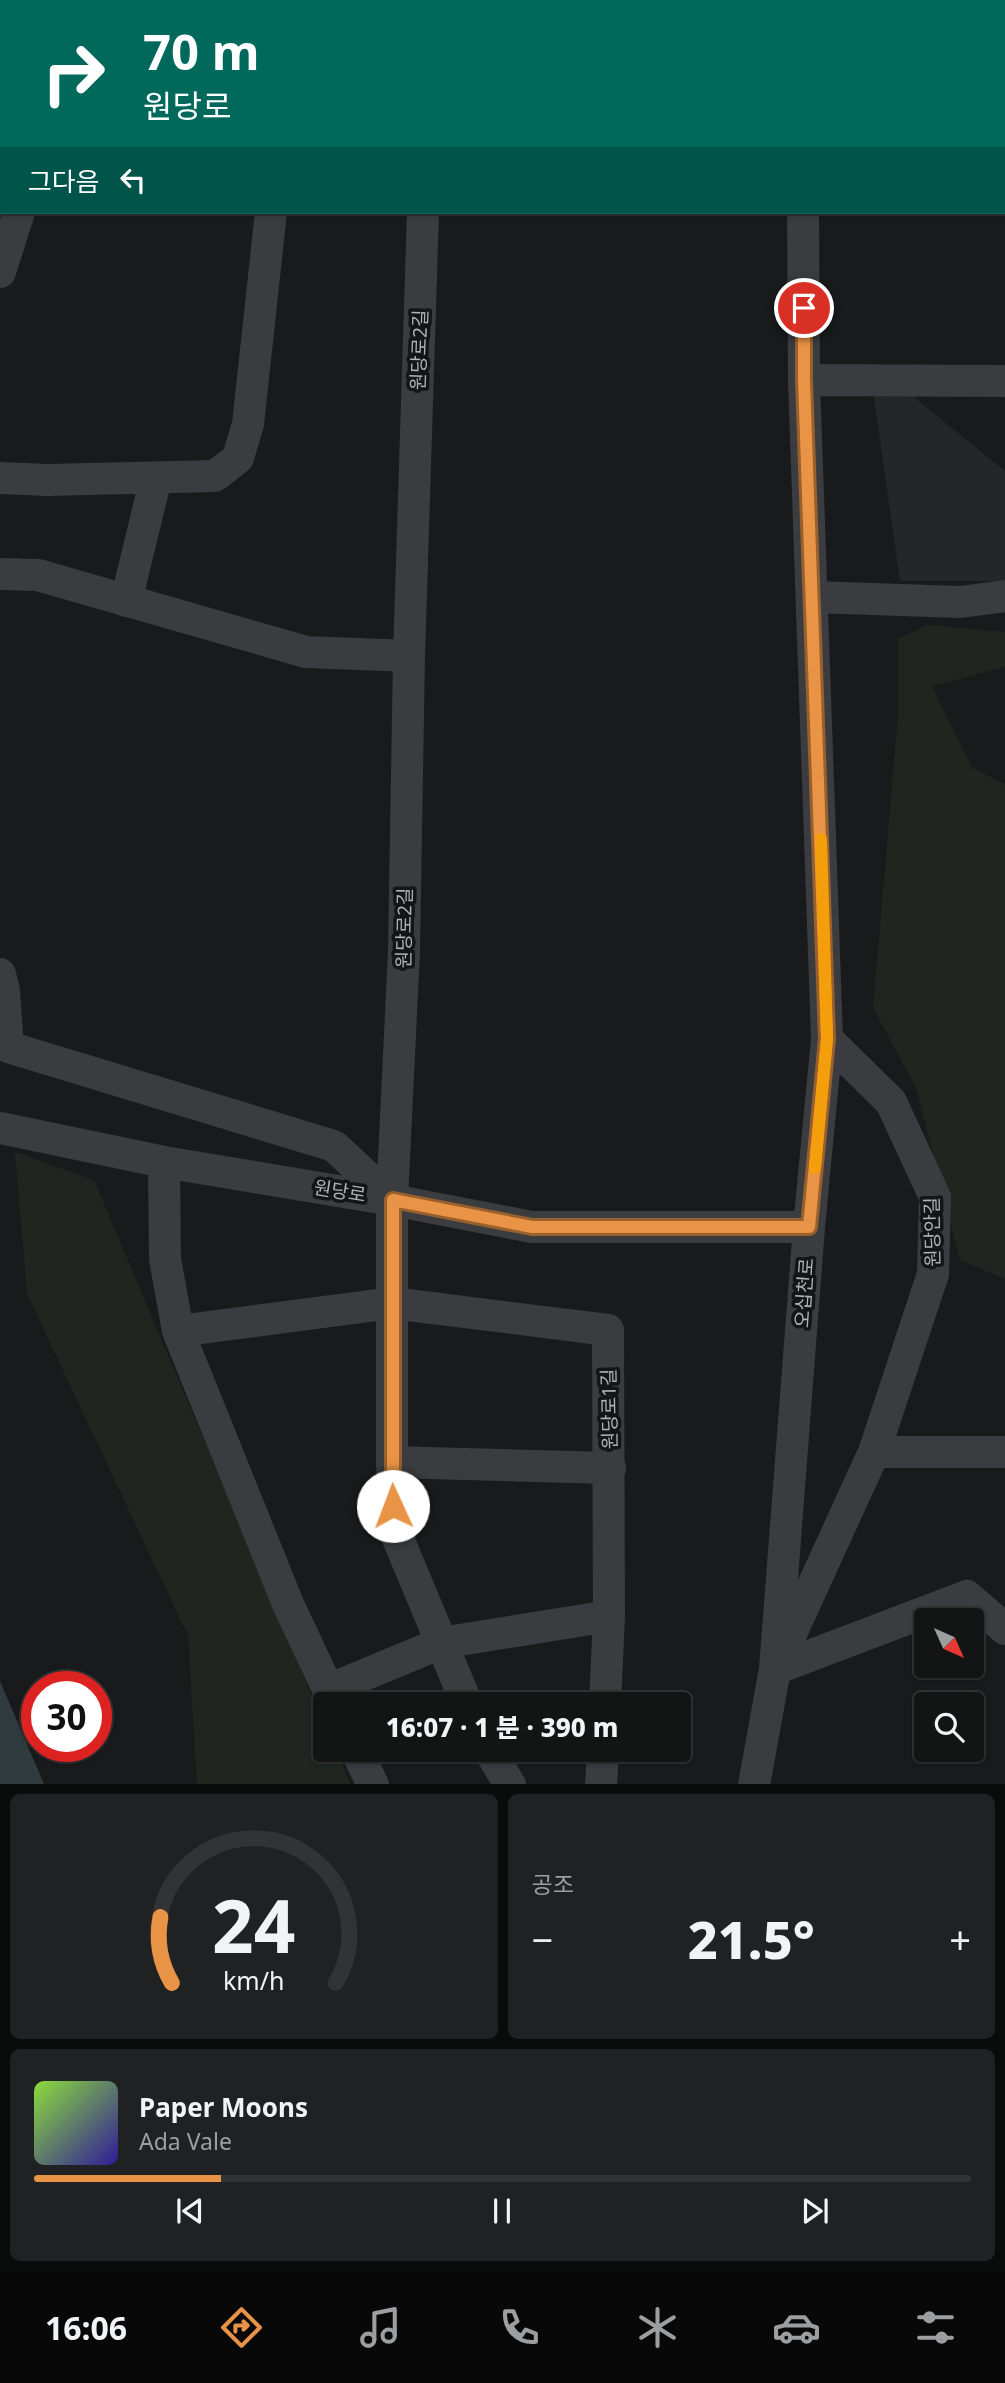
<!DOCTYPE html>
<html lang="ko">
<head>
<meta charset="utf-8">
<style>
  body { margin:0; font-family:"Noto Sans","Noto Sans KR",sans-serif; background:#202122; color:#f1f3f6; height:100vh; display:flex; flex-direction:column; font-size:26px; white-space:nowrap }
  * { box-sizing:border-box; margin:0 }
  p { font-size:23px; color:#9d9ea0 }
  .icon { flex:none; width:38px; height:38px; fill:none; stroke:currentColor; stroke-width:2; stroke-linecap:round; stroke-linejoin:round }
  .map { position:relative; height:1784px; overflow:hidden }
  .panel { display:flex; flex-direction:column; gap:10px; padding:10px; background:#0a0b0b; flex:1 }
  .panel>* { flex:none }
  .banner { position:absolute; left:0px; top:0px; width:1006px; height:214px; box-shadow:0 2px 5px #0004,0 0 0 2px #323334; background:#00695c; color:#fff; overflow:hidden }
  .needle { width:46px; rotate:135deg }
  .buttons { position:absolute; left:914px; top:1608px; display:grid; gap:14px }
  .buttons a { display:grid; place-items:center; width:70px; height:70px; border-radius:7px; background:#131414; box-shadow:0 2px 5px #0004,0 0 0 2px #323334; font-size:35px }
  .speed { position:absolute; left:21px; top:1671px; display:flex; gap:14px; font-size:35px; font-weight:700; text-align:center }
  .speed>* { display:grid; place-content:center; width:91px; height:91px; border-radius:50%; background:#131414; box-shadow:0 2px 5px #0004,0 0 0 2px #323334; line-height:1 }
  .speed .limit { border:10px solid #d22; background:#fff; color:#111 }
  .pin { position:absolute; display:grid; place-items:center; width:60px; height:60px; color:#fff; margin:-30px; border:4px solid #fff; border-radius:50%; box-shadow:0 2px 7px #0007 }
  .me { position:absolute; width:77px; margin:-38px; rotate:358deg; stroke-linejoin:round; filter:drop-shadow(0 0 5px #0008) }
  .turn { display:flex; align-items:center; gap:24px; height:147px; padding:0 28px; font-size:32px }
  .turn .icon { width:91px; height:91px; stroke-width:2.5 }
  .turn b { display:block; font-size:49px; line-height:60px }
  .then { display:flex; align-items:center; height:66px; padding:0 28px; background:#0003; gap:14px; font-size:26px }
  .big { font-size:52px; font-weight:800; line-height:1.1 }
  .panel .tile { flex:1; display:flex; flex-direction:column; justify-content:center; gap:10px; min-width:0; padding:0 24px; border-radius:10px; background:#202122 }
  .panel .dial { align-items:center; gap:0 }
  .dial svg { height:182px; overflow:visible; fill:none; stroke:#323334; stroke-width:7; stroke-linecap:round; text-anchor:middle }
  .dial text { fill:#f1f3f6; stroke:none }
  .song { display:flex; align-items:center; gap:21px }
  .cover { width:84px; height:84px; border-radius:10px; background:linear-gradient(135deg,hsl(90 70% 55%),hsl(250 70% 35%)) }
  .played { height:7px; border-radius:4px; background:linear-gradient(90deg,#e89345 20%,#323334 20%) }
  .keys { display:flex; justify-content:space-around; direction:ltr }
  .heat { display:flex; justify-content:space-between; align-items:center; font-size:38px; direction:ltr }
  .panel .tiles { flex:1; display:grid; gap:10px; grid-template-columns:1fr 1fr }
  .tile:last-child { grid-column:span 2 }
  .trip { position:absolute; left:313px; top:1692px; width:378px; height:70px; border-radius:7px; background:#131414; box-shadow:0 2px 5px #0004,0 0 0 2px #323334; font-weight:800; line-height:70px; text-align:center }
  .menu { display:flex; height:112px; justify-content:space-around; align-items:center; background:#080808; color:#9d9ea0 }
  .menu .icon { width:49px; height:49px }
  .menu .on { color:#e89345 }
  .menu b { font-size:32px; color:#f1f3f6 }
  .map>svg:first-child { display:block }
  .built { fill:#252628 }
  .green { fill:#20261f }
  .water { fill:#303b3f }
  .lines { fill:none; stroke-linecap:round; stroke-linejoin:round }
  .minor { stroke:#3a3c40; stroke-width:32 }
  .route-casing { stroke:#97602d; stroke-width:18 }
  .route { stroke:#e89345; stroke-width:12 }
  .slow { stroke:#f59e0b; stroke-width:12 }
  .labels { text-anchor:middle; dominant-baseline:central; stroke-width:7; stroke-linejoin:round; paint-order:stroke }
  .street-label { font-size:19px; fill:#acb3ba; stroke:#141516 }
</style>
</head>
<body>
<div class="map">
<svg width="1005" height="1785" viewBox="0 0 1005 1785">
  <rect width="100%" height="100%" fill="#191a1b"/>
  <path class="built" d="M873,390H905L1005,471V581H900Z"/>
  <path class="green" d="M927,625L1005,632V667L932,686L972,767L1005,785V1279L960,1260L916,1088L873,1008L898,714V639Z
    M15,1152L94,1180L325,1726L326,1750H336L350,1784H197L188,1636L27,1294Z"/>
  <path class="water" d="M0,1681L44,1784H0Z"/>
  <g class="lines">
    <path class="minor" d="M876,2L877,0
      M0,129L2,130
      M423,212L409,656L404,951L392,1200V1462L394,1529L467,1704
      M0,272L19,212
      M804,380L1005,381
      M0,478L47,480L215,476L238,458L248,424L271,212
      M0,574L38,575L306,652L409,656
      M813,597L960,602L1005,596
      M126,601L156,478
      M0,974L4,991L8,1047L334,1146L392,1200
      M0,1128L164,1162L392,1200L532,1227H809
      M164,1162L165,1259L178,1331L288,1604L335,1704
      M178,1331L392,1303L608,1330L609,1616L605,1704
      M874,1452H1005
      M392,1462L610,1468
      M784,1649L874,1452L933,1274L935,1197L891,1102L827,1039
      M775,1669L967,1596L1005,1629
      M328,1690L441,1643L609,1616
      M356,1750L373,1785
      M489,1750L510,1785
      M601,1785L603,1750
      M754,1785L775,1669L809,1227L827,1039L804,380L803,212"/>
  </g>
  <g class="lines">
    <g class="route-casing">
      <path id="route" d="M393,1506V1200L532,1227H809L827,1039L804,380V308"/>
    </g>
    <use href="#route" class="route"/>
    <path class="slow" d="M815,1168L827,1039L821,839"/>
  </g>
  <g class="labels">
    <g class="street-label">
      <text transform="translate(419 350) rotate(-88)">원당로2길</text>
      <text transform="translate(404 928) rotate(-89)">원당로2길</text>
      <text transform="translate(340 1191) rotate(9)">원당로</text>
      <text transform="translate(932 1232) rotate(-91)">원당안길</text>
      <text transform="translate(804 1293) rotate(-86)">오십천로</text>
      <text transform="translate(609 1409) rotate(-91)">원당로1길</text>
    </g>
  </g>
</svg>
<div class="buttons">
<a><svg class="needle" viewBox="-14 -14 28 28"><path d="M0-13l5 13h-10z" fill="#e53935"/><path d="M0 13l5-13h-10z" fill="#9d9ea0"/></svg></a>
<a><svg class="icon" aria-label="search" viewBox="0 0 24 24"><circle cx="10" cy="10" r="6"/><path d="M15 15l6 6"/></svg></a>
</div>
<div class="speed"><div class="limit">30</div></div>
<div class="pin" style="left:804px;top:308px;background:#d93025"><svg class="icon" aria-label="arrive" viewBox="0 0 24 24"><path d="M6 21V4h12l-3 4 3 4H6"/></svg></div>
<svg class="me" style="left:393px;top:1506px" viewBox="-20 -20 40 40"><circle r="19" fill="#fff"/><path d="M0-13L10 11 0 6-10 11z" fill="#e89345"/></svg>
<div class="trip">16:07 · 1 분 · 390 m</div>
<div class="banner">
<div class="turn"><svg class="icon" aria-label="right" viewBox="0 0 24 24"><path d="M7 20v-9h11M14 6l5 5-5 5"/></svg><div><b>70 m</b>원당로</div></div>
<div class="then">그다음<svg class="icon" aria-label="left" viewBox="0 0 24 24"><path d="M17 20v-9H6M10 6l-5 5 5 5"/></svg></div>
</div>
</div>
<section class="panel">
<div class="tiles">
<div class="tile dial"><svg viewBox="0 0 100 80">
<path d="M14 69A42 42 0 1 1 86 69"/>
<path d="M14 69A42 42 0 0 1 9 40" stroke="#e89345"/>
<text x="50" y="56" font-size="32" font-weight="700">24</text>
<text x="50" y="72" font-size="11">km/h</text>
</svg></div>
<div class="tile"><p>공조</p>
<div class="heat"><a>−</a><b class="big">21.5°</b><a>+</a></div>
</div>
<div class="tile">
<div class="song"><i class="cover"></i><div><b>Paper Moons</b><p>Ada Vale</p></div></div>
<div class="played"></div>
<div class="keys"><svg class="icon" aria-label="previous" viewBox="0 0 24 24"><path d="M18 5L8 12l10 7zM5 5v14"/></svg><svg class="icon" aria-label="pause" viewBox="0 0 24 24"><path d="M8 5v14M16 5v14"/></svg><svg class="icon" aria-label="next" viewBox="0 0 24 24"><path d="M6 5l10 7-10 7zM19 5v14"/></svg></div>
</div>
</div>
</section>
<nav class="menu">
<b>16:06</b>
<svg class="icon on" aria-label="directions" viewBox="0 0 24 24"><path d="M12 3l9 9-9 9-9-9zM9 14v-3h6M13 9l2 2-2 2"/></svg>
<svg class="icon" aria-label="music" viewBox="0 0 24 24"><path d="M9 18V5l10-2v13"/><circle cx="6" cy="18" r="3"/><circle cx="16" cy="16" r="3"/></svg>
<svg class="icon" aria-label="phone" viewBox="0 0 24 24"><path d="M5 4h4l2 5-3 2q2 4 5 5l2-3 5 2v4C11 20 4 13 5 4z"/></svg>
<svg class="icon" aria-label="climate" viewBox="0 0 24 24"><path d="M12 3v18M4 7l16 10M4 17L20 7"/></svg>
<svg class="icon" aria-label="car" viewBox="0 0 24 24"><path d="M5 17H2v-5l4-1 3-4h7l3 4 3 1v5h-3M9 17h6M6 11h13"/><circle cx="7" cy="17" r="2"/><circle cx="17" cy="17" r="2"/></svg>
<svg class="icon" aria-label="filters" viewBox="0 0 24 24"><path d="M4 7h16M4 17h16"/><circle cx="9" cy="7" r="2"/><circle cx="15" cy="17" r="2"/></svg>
</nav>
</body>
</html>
